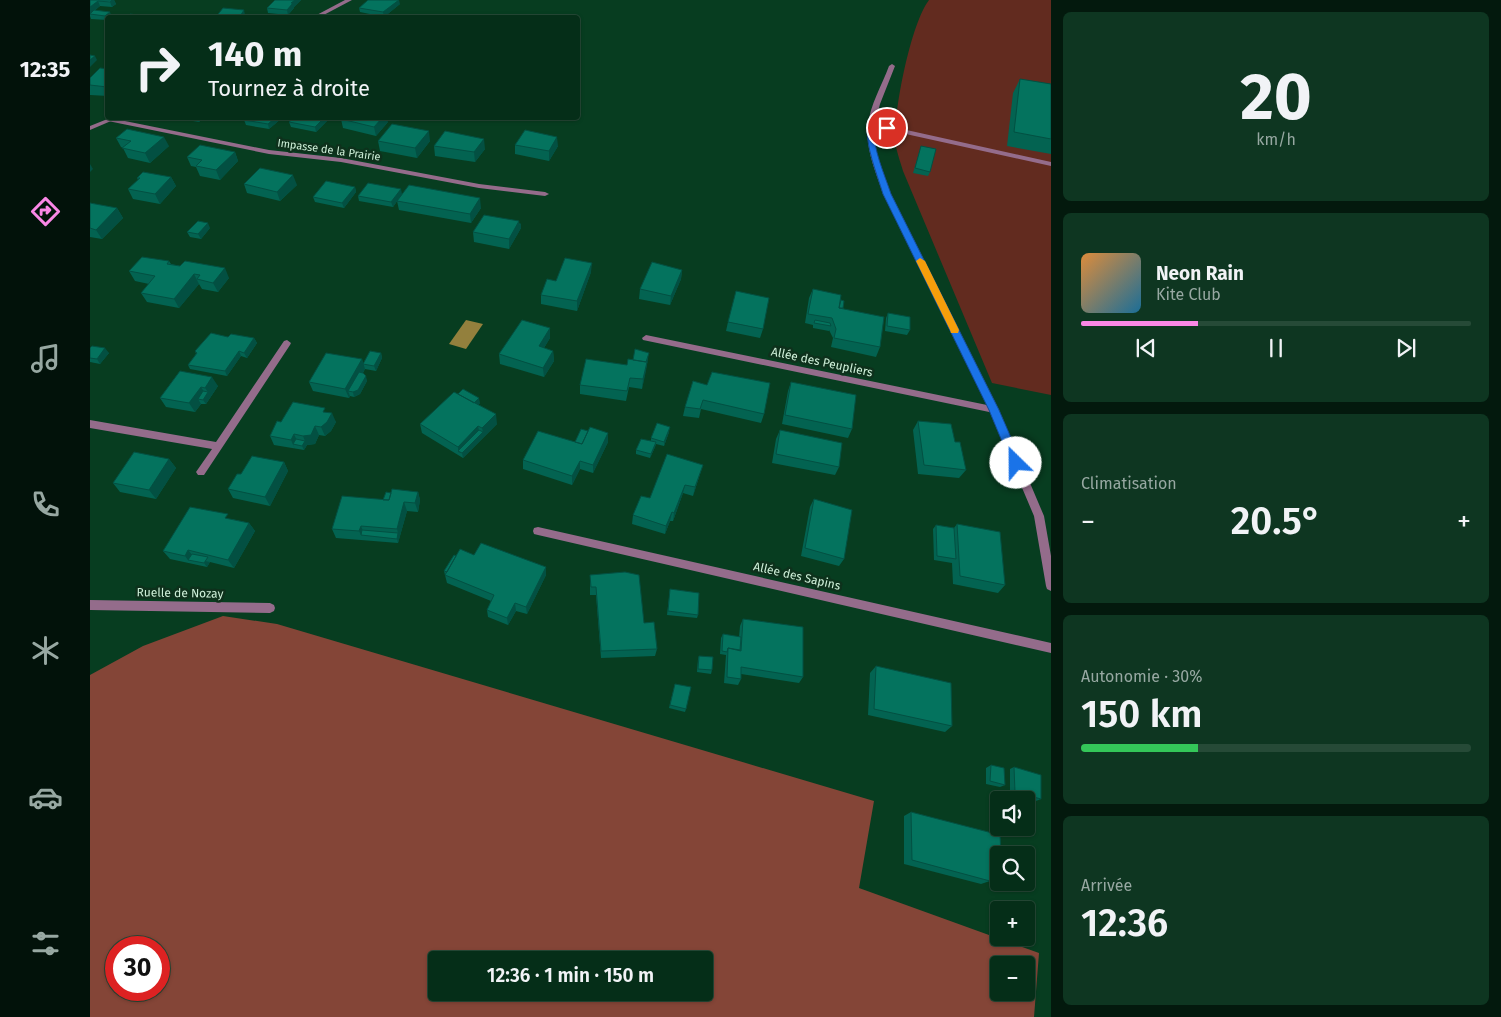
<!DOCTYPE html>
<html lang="fr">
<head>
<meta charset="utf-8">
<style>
  body { margin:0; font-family:"Fira Sans",sans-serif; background:#0e3621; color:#f1f3f6; height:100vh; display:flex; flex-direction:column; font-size:19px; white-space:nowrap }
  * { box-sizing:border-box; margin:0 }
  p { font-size:16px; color:#97a8a2 }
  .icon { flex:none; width:28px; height:28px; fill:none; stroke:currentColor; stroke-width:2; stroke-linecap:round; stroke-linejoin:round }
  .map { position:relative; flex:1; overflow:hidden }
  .panel { display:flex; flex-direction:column; gap:12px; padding:12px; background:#03190d; width:450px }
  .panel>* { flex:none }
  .hud { position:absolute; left:15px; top:15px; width:475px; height:105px; border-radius:5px; box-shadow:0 1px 4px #0004,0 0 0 1px #264a37; background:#052e18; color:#f1f3f6; overflow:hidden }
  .buttons { position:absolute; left:900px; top:791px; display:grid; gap:10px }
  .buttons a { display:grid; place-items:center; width:45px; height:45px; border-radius:5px; background:#052e18; box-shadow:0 1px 4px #0004,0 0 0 1px #264a37; font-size:25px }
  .speed { position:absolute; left:15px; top:936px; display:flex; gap:10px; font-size:25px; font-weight:700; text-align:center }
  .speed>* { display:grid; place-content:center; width:65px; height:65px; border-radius:50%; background:#052e18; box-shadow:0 1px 4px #0004,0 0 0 1px #264a37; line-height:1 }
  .speed .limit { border:8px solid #d22; background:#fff; color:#111 }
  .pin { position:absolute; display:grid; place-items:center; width:42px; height:42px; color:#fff; margin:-21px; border:2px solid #fff; border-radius:50%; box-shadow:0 1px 5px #0007 }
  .me { position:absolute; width:55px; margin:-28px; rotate:337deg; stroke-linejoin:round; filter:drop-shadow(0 0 4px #0008) }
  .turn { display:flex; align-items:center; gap:18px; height:105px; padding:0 20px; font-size:22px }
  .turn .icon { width:65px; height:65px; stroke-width:2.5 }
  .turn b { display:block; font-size:35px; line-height:42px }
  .big { font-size:38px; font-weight:600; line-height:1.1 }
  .panel .card { flex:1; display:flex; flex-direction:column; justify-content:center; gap:8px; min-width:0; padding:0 18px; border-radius:8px; background:#0e3621 }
  .panel .dial { align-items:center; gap:0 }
  .dial b { font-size:65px; line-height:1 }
  .song { display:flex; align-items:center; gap:15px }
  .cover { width:60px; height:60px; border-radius:8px; background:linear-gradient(135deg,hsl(30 70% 55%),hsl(200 70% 35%)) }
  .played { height:5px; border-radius:2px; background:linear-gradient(90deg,#fa87e6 30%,#264a37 30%) }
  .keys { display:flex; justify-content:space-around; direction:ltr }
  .heat { display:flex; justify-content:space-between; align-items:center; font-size:28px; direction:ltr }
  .charge { height:8px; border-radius:4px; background:linear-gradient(90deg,#34c759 30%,#264a37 0) }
  .trip { position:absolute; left:338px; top:951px; width:285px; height:50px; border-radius:5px; background:#052e18; box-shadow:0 1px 4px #0004,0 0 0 1px #264a37; font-weight:600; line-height:50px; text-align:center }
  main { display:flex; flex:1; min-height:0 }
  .tabs { display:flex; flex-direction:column; width:90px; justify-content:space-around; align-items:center; background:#02120a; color:#97a8a2 }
  .tabs .icon { width:35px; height:35px }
  .tabs .selected { color:#fa87e6 }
  .tabs b { font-size:22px; color:#f1f3f6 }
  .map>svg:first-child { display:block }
  .green { fill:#622b1f }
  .forest { fill:#844537; fill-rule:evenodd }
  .water { fill:#93803d }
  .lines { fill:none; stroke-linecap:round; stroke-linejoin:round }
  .service { fill:#946c8b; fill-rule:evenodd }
  .minor { fill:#946c8b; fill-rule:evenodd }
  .wall { fill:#036351 }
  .shaded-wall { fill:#035042 }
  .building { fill:#04735e; stroke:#035042 }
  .route { fill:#1a73e8; stroke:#114b97 }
  .slow { fill:#f59e0b }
  .labels { text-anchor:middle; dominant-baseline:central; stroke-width:5; stroke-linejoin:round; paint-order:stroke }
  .far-street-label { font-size:11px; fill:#ceefd8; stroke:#0e311c }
  .street-label { font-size:12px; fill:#ceefd8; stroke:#0e311c }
</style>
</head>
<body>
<main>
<nav class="tabs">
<b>12:35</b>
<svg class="icon selected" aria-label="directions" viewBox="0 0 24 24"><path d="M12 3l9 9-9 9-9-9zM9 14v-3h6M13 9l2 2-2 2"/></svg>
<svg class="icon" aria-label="music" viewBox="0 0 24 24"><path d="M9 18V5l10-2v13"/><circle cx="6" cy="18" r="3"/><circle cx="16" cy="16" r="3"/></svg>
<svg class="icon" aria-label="phone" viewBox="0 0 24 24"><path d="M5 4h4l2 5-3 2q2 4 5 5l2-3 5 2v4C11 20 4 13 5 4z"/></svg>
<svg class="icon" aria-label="climate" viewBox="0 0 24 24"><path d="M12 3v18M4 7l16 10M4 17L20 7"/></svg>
<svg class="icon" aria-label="car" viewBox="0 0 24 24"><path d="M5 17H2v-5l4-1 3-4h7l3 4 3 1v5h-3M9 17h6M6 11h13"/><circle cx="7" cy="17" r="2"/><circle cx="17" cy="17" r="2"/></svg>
<svg class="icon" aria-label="filters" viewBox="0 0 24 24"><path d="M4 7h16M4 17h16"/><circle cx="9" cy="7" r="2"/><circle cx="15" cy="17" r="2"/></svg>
</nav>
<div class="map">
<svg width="961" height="1017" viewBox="0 0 961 1017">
  <rect width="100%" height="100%" fill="#073d20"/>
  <path class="green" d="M839,0H961V395L902,383L813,171C810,160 804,146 805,134C806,102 821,24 839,0Z"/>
  <path class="forest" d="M133,616L187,624L784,801L769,888L949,953L944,1017H0V675L53,646ZM26,948H69V990H26ZM346,960H614V992H346ZM909,965H936V992H909Z"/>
  <path class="water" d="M376,320L393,324L376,349L359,344Z"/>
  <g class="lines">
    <path class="service" d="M802,64L805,66L790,104L785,123L961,162V166L784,127L786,152L801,194L909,410L907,412L904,413L553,340L552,338L556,335L897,405L793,194C786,172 775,149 778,125C780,105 792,85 799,66Z
      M20,118L179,150L251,158L389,184L455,192L459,194L455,196L389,188L251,162L179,154L18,121V119Z
      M197,340L201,343L200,345L114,475H108L106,472L122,449L0,428V420L126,442L194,341Z
      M448,527L961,643V653L448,535L444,534L443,531L444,528Z
      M0,600L180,603L184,605L185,608L184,611L180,613L0,610Z"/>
    <path class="minor" d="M255,0H262L228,18H221Z
      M20,118H28L0,130V126Z
      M904,407L909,410L954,516L961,556V591L957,589L956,586L944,516L899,410Z"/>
  </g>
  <path class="wall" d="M0,0H24L26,4L22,7L10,6L4,11L22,17L17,20L1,19L0,16Z
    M185,0H211L204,7V8L198,15L178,13L177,8Z
    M310,4L294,17L270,12L269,8Z
    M18,69V96L0,95V78Z
    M930,79L961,84V154L917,146L923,93Z
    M85,118H114L109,122Z
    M156,118H192L179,129L156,125L154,120Z
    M251,119L298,122L286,136L253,128Z
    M238,120L226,132L201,127L199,122Z
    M26,138L79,146L60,163L38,158L33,148L31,147Z
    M288,141H340L327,158L290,151Z
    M425,145L468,146L459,161L425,154Z
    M344,146L395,149L385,162L345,156Z
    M831,146L840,172L838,176L823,173Z
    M145,152L148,161L130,180L110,176L106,167L101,166L97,157Z
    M81,177L86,186L70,204L43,199L38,189L48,180L47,178Z
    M154,184L207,185L190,201L157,193Z
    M265,187L266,192L254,208L225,202L223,197Z
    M312,194L303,207L269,201L268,196Z
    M307,201L391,208L381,223L309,210Z
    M0,203L27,208L33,218L12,239L0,237Z
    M429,222L431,228L419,249L384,242L383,232Z
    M120,228L111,239L100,237L97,232Z
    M79,261L81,264L139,278L128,292L112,289L109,284L89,308L57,302L51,293L59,284L45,281L39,271Z
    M592,270L591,279L580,305L549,299L550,289Z
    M501,272L487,311L451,304V295L466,281Z
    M723,289L751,300L753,308L790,347L786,357L741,347L743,338L739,330V331L723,328V325L715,323L719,298Z
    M798,313L820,330L817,335L795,331L796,318Z
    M638,322L673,329L670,338L636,331Z
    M460,328V338L454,348L463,351L464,361L454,377L410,364L409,354Z
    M138,337L164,338L167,343L157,358L151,356L137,376L100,369L98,365L106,354L105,351Z
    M0,348L19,353L10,364L0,362Z
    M291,353L292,358L286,371L275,369L273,373L277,381L270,394L264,397L260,396L259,398L223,391L219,382L272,359L273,364Z
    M558,358L552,389L539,387L536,401L490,394V385L537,365L543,360Z
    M90,371L128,386L116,404H111L105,412L76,407L70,398Z
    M603,381L674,414L671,423L611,409L609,418L593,416L595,407Z
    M701,382L762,429L758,438L692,424L698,391Z
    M368,394L390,403L388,405L407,424L373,458L332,433L330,424Z
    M236,412L246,422L241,431L235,436L229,435L225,444L217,445L214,450L184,445L180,436L191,422Z
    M828,421L865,442L876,470L869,478L828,474L823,430Z
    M690,430L749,467L745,475L682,463L686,439Z
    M498,431L518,433V442L503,473L490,469L482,485L433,469V460L485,442Z
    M579,432L574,446L566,444L565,447L560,458L546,454V450L561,441V438Z
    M79,459L86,468L66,499L30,492L23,483Z
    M194,462L198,471L180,506L143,498L138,489L151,474Z
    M613,465L610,474L603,496L593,493L583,521H580L575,534L542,524L543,515L560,498Z
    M328,492L330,500L328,512L317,511L308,543L246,538L242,529L293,500L301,493Z
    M724,499L754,559L749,566L711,556L720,507Z
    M141,519L159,523L165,531L144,568L120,562L117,567L80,559L73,551Z
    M867,524L915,585L908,593L863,584L862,563L844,560L843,529L846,525L864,528Z
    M384,555L456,567V575L437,614L426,611L418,625L398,617L397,610L401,601L357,583L354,571L366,556Z
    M500,575L554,623L567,649L565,656L511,658L506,595H500Z
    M580,589L608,615L607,618L577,615Z
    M653,619L713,677L709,683L651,674V679L648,685L634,683L636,655L630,654L631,638L633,634L649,637L650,626Z
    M609,656L622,670L621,674L607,672L608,659Z
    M786,666L862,726L855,732L778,715L780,673Z
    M585,684L596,709L595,712L579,708Z
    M901,765L915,785L910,787L896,784V768Z
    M924,767L951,799L946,801L920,794V769Z
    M821,812L909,855V877L903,879L900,878V881L891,884L814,864V816Z"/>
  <path class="shaded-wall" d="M22,0H24L26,4L22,7L20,2Z
    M205,0H211L204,7V8L198,15L197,10L201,3Z
    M309,0L310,4L294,17L293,12Z
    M8,1L10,6L0,14V7Z
    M154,10L155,15L153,18H149Z
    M20,12L22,17L18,18L17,20L15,16Z
    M5,56L7,60L0,67V60Z
    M107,118H114L109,122Z
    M185,118H192L179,129L178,124Z
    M234,118H237L238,120L226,132L225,127Z
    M292,118H297L298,122L286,136L284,127Z
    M339,131L340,141L327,158L325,148Z
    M74,137L79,146L60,163L55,153Z
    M467,137L468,146L459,161V151Z
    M394,139L395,149L385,162L384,152Z
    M145,152L148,161L130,180L126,170Z
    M0,164L3,169L0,172Z
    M203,175L207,185L190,201L187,192Z
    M81,177L86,186L70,204L65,194Z
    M265,187L266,192L254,208L252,203Z
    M311,189L312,194L303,207L301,202Z
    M390,198L391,208L381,223L380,214Z
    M27,208L33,218L12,239L6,230Z
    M429,221V225L431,223V228L419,249V239Z
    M118,223L120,228L111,239L108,234Z
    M502,263L501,272L487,311V301Z
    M135,268L139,278L128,292L123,283Z
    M592,270L591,279L580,305L581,296Z
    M104,274L109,284L89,308L84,299Z
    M460,328V338L449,356V346Z
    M164,338L167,343L157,358L154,353Z
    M15,348L19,353L10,364L7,359Z
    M149,351L151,356L137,376L135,371Z
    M463,351L464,361L454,377L453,368Z
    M291,353L292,358L286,371L284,366Z
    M559,353L556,371L552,389L553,379Z
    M272,359L275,369L262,392L258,391L260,396L259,398L255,389Z
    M276,376L277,381L270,394L264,397L263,392Z
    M122,377L128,386L116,404L113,400L108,399L111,404L105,412L99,403L111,387L116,395L118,392L115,388Z
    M389,398L390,403L382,410V406Z
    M242,413L246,422L241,431L235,436L231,427Z
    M406,414L407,424L373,458L372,453L368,452V447L388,426L390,435L393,432L392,428Z
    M225,426L229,435L225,444L217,445L214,450L212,446L215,441L213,436Z
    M580,427L579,432L574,446V442Z
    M518,433V442L503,473V465Z
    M204,434L208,443L203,444L205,449L201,440Z
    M566,442L565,447L560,458L561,454Z
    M79,459L86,468L66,499L59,490Z
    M490,461V469L482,485V476Z
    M194,462L198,471L180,506L175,497Z
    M613,465L610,474L603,496L605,487Z
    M595,485L593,493L583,521L584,513Z
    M328,492L330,500L328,512L325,503Z
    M314,502L317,511L308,543L307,539L308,533L307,529Z
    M582,512L580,521L575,534L576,526Z
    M159,523L165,531L144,568L138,560Z
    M271,526L274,534L271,535L269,531Z
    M98,550L105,558L98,560L95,556Z
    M115,561L120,562L117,567L114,563Z
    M456,567V575L437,614L436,607Z
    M425,603L426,611L418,625L417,618Z"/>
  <path class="building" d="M0,0H22L20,2L8,1L0,7Z
    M185,0H205L201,3H203L197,10L177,8Z
    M278,0H309L293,12L269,8Z
    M133,8L154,10L149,18H125Z
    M4,10L20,12L15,16L0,14Z
    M40,14L48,15L45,18L37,17Z
    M0,55L5,56L0,60Z
    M10,68L18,69V86L17,87L0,85V78Z
    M930,79L961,84V139L924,132Z
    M156,118H185L178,124L154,120Z
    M204,118H234L225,127L199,122Z
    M252,118H292L284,127L251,119Z
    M302,124L339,131L325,148L288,141Z
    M37,129L74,137L55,153L32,148L41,141L26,138Z
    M435,130L467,137L459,151L425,145Z
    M355,131L394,139L384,152L344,146Z
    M110,145L145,152L126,170L106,166L112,160L97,157Z
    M831,146L846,149L840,172L825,168Z
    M170,168L203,175L187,192L154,184Z
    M53,172L81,177L65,194L38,189L50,178H47Z
    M236,181L265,187L252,203L223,197Z
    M278,183L311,189L301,202L268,196Z
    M319,185L390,198L380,214L307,201Z
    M0,203L27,208L6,230L0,228Z
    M394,215L429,221L419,239L383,232Z
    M108,221L118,223L108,234L97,232Z
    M52,257L79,261L77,264L90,266L95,261L135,268L123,283L107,279L110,275L104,274L84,299L51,293L65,276L39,271Z
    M475,258L502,263L487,301L451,295L457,279L466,281Z
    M562,262L592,270L581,296L550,289Z
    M723,289L751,295L749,308L794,317L790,347L744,338L746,329L742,318L718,314Z
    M646,291L679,298L673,329L638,322Z
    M751,300L754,301L753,308H749Z
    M798,313L820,317V330L797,326Z
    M432,320L460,328L449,346L463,351L453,368L409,354Z
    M725,320L740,323L741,326L724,323Z
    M121,333L138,337L141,334L164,338L154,353L149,351L135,371L98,365L107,353L105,351Z
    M2,346L15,348L7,359L0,358V348Z
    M545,349L559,353L556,362L543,360Z
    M280,351L291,353L284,366L273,364Z
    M236,353L272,359L255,389L219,382Z
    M496,359L537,365L538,359L557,362L553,379L540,378L537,391L490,385Z
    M90,371L122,377L115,388L111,387L99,403L70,398Z
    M269,372L273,373L276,376L268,390L263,392L258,391Z
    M622,372L680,383L674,414L613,400L610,409L595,407L603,381L617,385Z
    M701,382L766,395L762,429L695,415Z
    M373,389L389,398L384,403L368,394Z
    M113,391L118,392L113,400L108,399Z
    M364,392L406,414L392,428L388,426L368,447L330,424Z
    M203,402L235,408L233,412L242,413L237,422L231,427L225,426L221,435L213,436L204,434L201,440L180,436L187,421L191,422Z
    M828,421L861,424L865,442H870L876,470L834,465Z
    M567,423L580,427L574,442L561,438Z
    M500,427L518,433L503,465L490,461L482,476L433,460L448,431L492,444Z
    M491,429L498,431L492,444L485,442Z
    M389,430L393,432L372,453L368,451Z
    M690,430L752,443L749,467L686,454Z
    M206,439L215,441L212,446L203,444Z
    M551,439L566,442L561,454L546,450Z
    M44,452L79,459L59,490L23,483Z
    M577,454L613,465L605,487L595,485L584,513L582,512L576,526L543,515L551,496L560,498Z
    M162,456L194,462L175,497L138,489L147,474H151Z
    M302,489L328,492L325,503L314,502L307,529L271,526L269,531L242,529L252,496L299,500Z
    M296,492L301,493L299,500H293Z
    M724,499L762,510L754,559L715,548Z
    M100,507L138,514L135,518L159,523L138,560L98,550L95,556L73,551Z
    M867,524L910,532L915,585L870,576Z
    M846,525L864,528L866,559L847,556Z
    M272,530L308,533L307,539L271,535Z
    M391,543L456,567L436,607L425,603L417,618L397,610L404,595L355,575L370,549L384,555Z
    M102,554L118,557L114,563L98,560Z
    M364,555L366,556L357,572L354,571Z
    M535,572L549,575L554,623L564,622L567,649L511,651L506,587H501L500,575Z
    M580,589L609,593L608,615L578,611Z
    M653,619L713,627V677L651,667V679L637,677L638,648L651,651Z
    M633,634L651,637L650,650L638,648L637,652L632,651Z
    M609,656L623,657L622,670L608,669Z
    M786,666L861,683L862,726L784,709Z
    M585,684L601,687L596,709L580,705Z
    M901,765L914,768L915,785L900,781Z
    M924,767L951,775V799L925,792Z
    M821,812L910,835L911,855H909V875L900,872V881L822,860Z"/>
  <path class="route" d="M781,122L801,128L797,130L784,127C783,150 794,173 801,194L909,410L932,463L930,466L926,468L921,463L899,410L793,194C786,171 776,148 777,124Z"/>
  <path class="slow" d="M830,258L835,261L869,330L868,333H861L860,330L826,261Z"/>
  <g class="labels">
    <g class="far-street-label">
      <text transform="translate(239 150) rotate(8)">Impasse de la Prairie</text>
    </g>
    <g class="street-label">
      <text transform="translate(732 362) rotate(12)">Allée des Peupliers</text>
      <text transform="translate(707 576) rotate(13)">Allée des Sapins</text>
      <text transform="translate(90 593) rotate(1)">Ruelle de Nozay</text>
    </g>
  </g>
</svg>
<div class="buttons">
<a><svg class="icon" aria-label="sound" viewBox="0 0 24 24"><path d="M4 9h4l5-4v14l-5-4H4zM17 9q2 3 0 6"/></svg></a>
<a><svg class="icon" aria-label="search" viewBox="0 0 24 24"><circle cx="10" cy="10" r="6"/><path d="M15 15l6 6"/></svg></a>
<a>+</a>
<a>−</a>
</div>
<div class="speed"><div class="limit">30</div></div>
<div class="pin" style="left:797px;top:128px;background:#d93025"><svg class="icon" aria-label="arrive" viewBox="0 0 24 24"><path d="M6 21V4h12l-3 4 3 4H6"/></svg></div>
<svg class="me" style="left:926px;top:463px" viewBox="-20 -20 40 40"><circle r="19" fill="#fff"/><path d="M0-13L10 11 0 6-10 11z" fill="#1a73e8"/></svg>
<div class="trip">12:36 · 1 min · 150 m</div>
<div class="hud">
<div class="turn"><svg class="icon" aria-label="right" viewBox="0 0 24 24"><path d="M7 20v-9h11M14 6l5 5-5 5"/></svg><div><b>140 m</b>Tournez à droite</div></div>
</div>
</div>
<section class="panel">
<div class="card dial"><b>20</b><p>km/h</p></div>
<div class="card">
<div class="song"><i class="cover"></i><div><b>Neon Rain</b><p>Kite Club</p></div></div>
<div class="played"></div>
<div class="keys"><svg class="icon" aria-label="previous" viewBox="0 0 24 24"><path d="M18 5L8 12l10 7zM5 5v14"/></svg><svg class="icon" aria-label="pause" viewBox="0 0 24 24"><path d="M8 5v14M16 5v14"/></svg><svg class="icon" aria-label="next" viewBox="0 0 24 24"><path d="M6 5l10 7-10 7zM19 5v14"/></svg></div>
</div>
<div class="card"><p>Climatisation</p>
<div class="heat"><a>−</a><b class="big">20.5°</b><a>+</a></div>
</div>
<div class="card"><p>Autonomie · 30%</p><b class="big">150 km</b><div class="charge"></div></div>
<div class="card"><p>Arrivée</p><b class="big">12:36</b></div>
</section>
</main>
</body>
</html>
